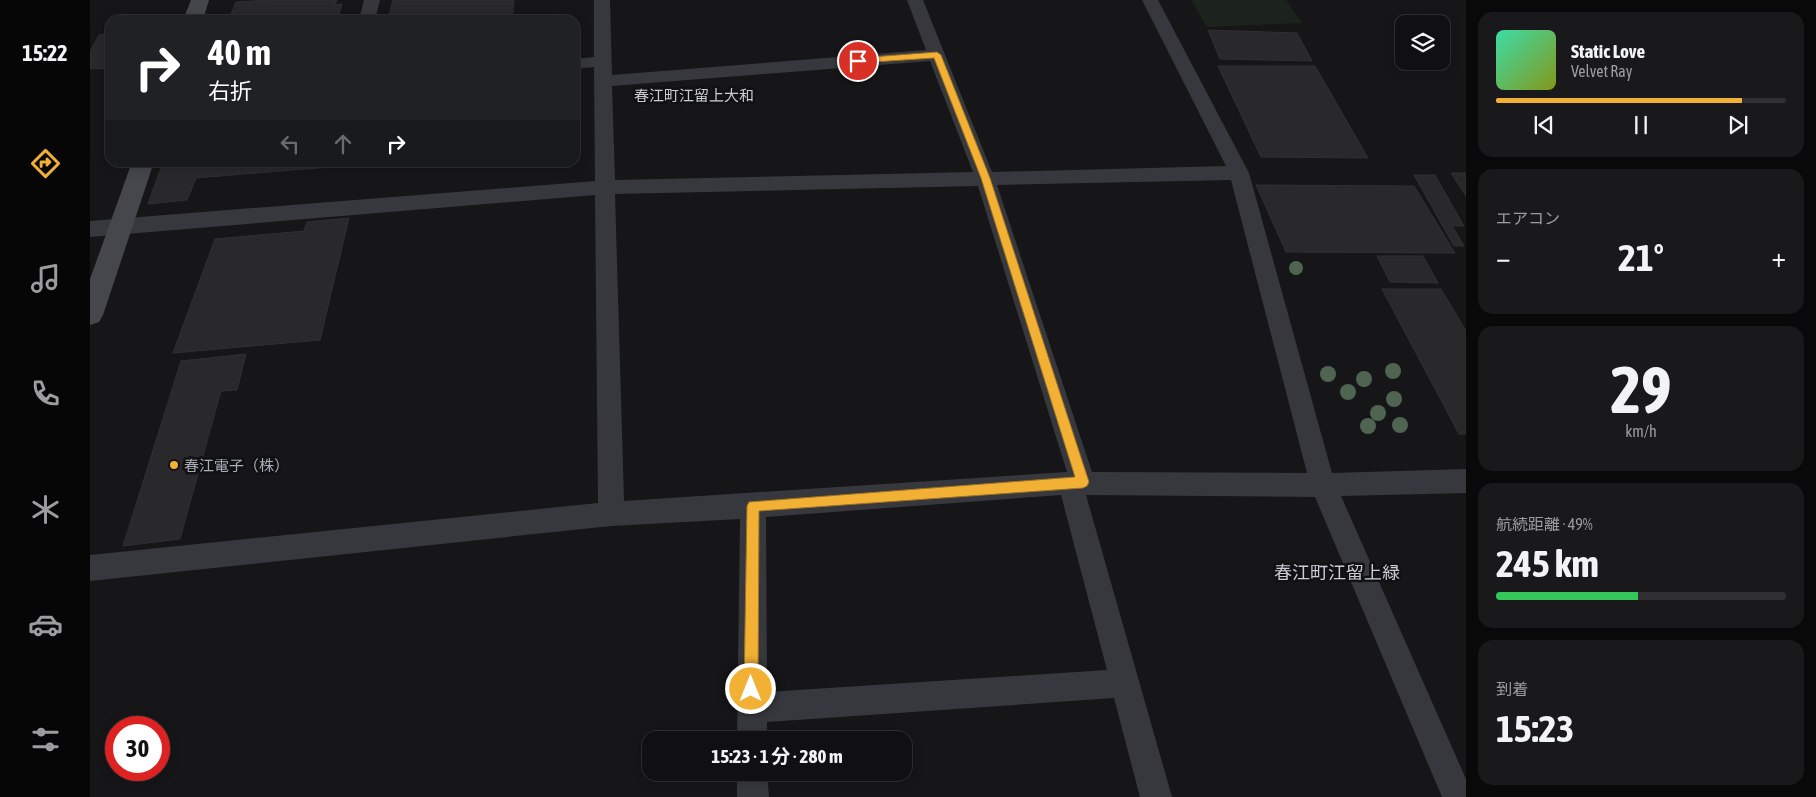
<!DOCTYPE html>
<html lang="ja">
<head>
<meta charset="utf-8">
<style>
  body { margin:0; font-family:"Asap Condensed","Noto Sans JP",sans-serif; background:#19191b; color:#f1f3f6; height:100vh; display:flex; flex-direction:column; font-size:19px; white-space:nowrap }
  * { box-sizing:border-box; margin:0 }
  p { font-size:16px; color:#9c9d9f }
  .icon { flex:none; width:28px; height:28px; fill:none; stroke:currentColor; stroke-width:2; stroke-linecap:round; stroke-linejoin:round }
  .map { position:relative; flex:1; overflow:hidden }
  .details { display:flex; flex-direction:column; gap:12px; padding:12px; background:#09090a; width:350px }
  .details>* { flex:none }
  .guide { position:absolute; left:15px; top:15px; width:475px; height:152px; border-radius:15px; box-shadow:0 2px 12px #0003,0 0 0 1px #303032; background:#202124; color:#fff; overflow:hidden }
  .buttons { position:absolute; left:1305px; top:15px; display:grid; gap:10px }
  .buttons a { display:grid; place-items:center; width:55px; height:55px; border-radius:10px; background:#101012; box-shadow:0 2px 12px #0003,0 0 0 1px #303032; font-size:25px }
  .speed { position:absolute; left:15px; top:716px; display:flex; gap:10px; font-size:25px; font-weight:700; text-align:center }
  .speed>* { display:grid; place-content:center; width:65px; height:65px; border-radius:50%; background:#101012; box-shadow:0 2px 12px #0003,0 0 0 1px #303032; line-height:1 }
  .speed .limit { border:8px solid #d22; background:#fff; color:#111 }
  .pin { position:absolute; display:grid; place-items:center; width:42px; height:42px; color:#fff; margin:-21px; border:2px solid #fff; border-radius:50%; box-shadow:0 1px 5px #0007 }
  .me { position:absolute; width:55px; margin:-28px; rotate:0deg; stroke-linejoin:round; filter:drop-shadow(0 0 4px #0008) }
  .turn { display:flex; align-items:center; gap:18px; height:105px; padding:0 20px; font-size:22px }
  .turn .icon { width:65px; height:65px; stroke-width:2.5 }
  .turn b { display:block; font-size:35px; line-height:42px }
  .lanes { display:flex; align-items:center; height:48px; padding:0 20px; background:#0003; justify-content:center; gap:25px; direction:ltr }
  .lanes .off { opacity:.35 }
  .big { font-size:38px; font-weight:700; line-height:1.1 }
  .details .card { flex:1; display:flex; flex-direction:column; justify-content:center; gap:8px; min-width:0; padding:0 18px; border-radius:15px; background:#19191b }
  .details .dial { align-items:center; gap:0 }
  .dial b { font-size:65px; line-height:1 }
  .song { display:flex; align-items:center; gap:15px }
  .cover { width:60px; height:60px; border-radius:8px; background:linear-gradient(135deg,hsl(160 70% 55%),hsl(70 70% 35%)) }
  .played { height:5px; border-radius:2px; background:linear-gradient(90deg,#f2b134 85%,#303032 85%) }
  .keys { display:flex; justify-content:space-around; direction:ltr }
  .heat { display:flex; justify-content:space-between; align-items:center; font-size:28px; direction:ltr }
  .charge { height:8px; border-radius:4px; background:linear-gradient(90deg,#34c759 49%,#303032 0) }
  .trip { position:absolute; left:552px; top:731px; width:270px; height:50px; border-radius:15px; background:#101012; box-shadow:0 2px 12px #0003,0 0 0 1px #303032; font-weight:700; line-height:50px; text-align:center }
  main { display:flex; flex:1; min-height:0 }
  .tabs { display:flex; flex-direction:column; width:90px; justify-content:space-around; align-items:center; background:#060607; color:#9c9d9f }
  .tabs .icon { width:35px; height:35px }
  .tabs .current { color:#f2b134 }
  .tabs b { font-size:22px; color:#f1f3f6 }
  .map>svg:first-child { display:block }
  .green { fill:#1c231d }
  .building { fill:#29292c; stroke:#303034 }
  .lines { fill:none; stroke-linecap:round; stroke-linejoin:round }
  .street { fill:#37383d; fill-rule:evenodd }
  .secondary { fill:#45474d; fill-rule:evenodd }
  .tree { fill:#506452 }
  .route { fill:#f2b134; stroke:#9d7322 }
  .poi-dot { fill:#f2b134; stroke:#111113; stroke-width:2 }
  .labels { text-anchor:middle; dominant-baseline:central; stroke-width:5; stroke-linejoin:round; paint-order:stroke }
  .far-quarter-label { font-size:15px; fill:#c9ccd4; stroke:#111113 }
  .poi-label { font-size:15px; fill:#a8adb8; stroke:#111113; text-anchor:start }
  .quarter-label { font-size:18px; fill:#c9ccd4; stroke:#111113 }
</style>
</head>
<body>
<main>
<nav class="tabs">
<b>15:22</b>
<svg class="icon current" aria-label="directions" viewBox="0 0 24 24"><path d="M12 3l9 9-9 9-9-9zM9 14v-3h6M13 9l2 2-2 2"/></svg>
<svg class="icon" aria-label="music" viewBox="0 0 24 24"><path d="M9 18V5l10-2v13"/><circle cx="6" cy="18" r="3"/><circle cx="16" cy="16" r="3"/></svg>
<svg class="icon" aria-label="phone" viewBox="0 0 24 24"><path d="M5 4h4l2 5-3 2q2 4 5 5l2-3 5 2v4C11 20 4 13 5 4z"/></svg>
<svg class="icon" aria-label="climate" viewBox="0 0 24 24"><path d="M12 3v18M4 7l16 10M4 17L20 7"/></svg>
<svg class="icon" aria-label="car" viewBox="0 0 24 24"><path d="M5 17H2v-5l4-1 3-4h7l3 4 3 1v5h-3M9 17h6M6 11h13"/><circle cx="7" cy="17" r="2"/><circle cx="17" cy="17" r="2"/></svg>
<svg class="icon" aria-label="filters" viewBox="0 0 24 24"><path d="M4 7h16M4 17h16"/><circle cx="9" cy="7" r="2"/><circle cx="15" cy="17" r="2"/></svg>
</nav>
<div class="map">
<svg width="1376" height="797" viewBox="0 0 1376 797">
  <rect width="100%" height="100%" fill="#161618"/>
  <path class="green" d="M1101,0H1196L1212,23L1117,27Z"/>
  <path class="building" d="M178,0H247L245,5L252,4L248,17L220,20H139L146,2Z
    M303,0H424L422,20H287L288,17L299,16Z
    M1118,30L1207,33L1222,61L1130,59Z
    M20,34V68L0,69V52L9,35Z
    M1128,66H1225L1278,158L1171,157Z
    M73,162H241L240,167L106,178L97,200L58,204Z
    M1361,173H1376V196Z
    M1324,175H1345L1374,226H1362L1374,246H1364Z
    M1166,185L1324,186L1365,253L1196,252Z
    M259,218L230,340L83,353L125,239L214,231L217,222Z
    M1287,256H1333L1348,283L1300,282Z
    M1292,289H1351L1376,331V434H1369Z
    M156,354L147,390L131,391L90,539L33,546L91,361Z"/>
  <g class="lines">
    <path class="street" d="M274,0H290L285,20H269Z
      M504,0H520L522,75L836,50L817,0H833L902,172L1136,166L1052,0H1068L1159,173L1242,473L1376,469V493L1251,496L1376,779V797H1352L1225,497L996,495L1082,797H1050L1024,698L677,722V740H647L650,519L521,526L0,581V555L508,503L505,195L0,237V221L505,181L504,67L485,69V59L504,57ZM840,61L883,172L525,180L522,86ZM1141,180L1217,473L1002,472L907,185ZM888,186L977,472L534,501L525,194ZM971,495L1017,670L677,692L676,517Z
      M647,772H677L679,797H647Z"/>
    <path class="secondary" d="M101,0H119L113,20H93Z
      M42,162H64L13,315L9,322L0,325V279Z"/>
  </g>
  <g class="tree">
    <circle cx="1206" cy="268" r="7"/>
    <circle cx="1303" cy="371" r="8"/>
    <circle cx="1238" cy="374" r="8"/>
    <circle cx="1274" cy="379" r="8"/>
    <circle cx="1258" cy="392" r="8"/>
    <circle cx="1304" cy="399" r="8"/>
    <circle cx="1288" cy="413" r="8"/>
    <circle cx="1310" cy="425" r="8"/>
    <circle cx="1278" cy="426" r="8"/>
  </g>
  <path class="route" d="M847,52L851,55L900,178L999,482L997,486L993,488L669,511L668,689L666,694L661,696L656,694L654,689L657,506L659,502L985,477L891,178L844,58L768,63L764,61L768,58Z"/>
  <circle class="poi-dot" cx="84" cy="465" r="5"/>
  <g class="labels">
    <g class="far-quarter-label">
      <text x="604" y="95">春江町江留上大和</text>
    </g>
    <g class="poi-label">
      <text x="94" y="465">春江電子（株）</text>
    </g>
    <g class="quarter-label">
      <text x="1247" y="572">春江町江留上緑</text>
    </g>
  </g>
</svg>
<div class="buttons">
<a><svg class="icon" aria-label="layers" viewBox="0 0 24 24"><path d="M12 4l9 5-9 5-9-5zM3 14l9 5 9-5"/></svg></a>
</div>
<div class="speed"><div class="limit">30</div></div>
<div class="pin" style="left:768px;top:61px;background:#d93025"><svg class="icon" aria-label="arrive" viewBox="0 0 24 24"><path d="M6 21V4h12l-3 4 3 4H6"/></svg></div>
<svg class="me" style="left:661px;top:689px" viewBox="-20 -20 40 40"><circle r="17" fill="#f2b134" stroke="#fff" stroke-width="3"/><path d="M0-11L8 9 0 5-8 9z" fill="#fff"/></svg>
<div class="trip">15:23 · 1 分 · 280 m</div>
<div class="guide">
<div class="turn"><svg class="icon" aria-label="right" viewBox="0 0 24 24"><path d="M7 20v-9h11M14 6l5 5-5 5"/></svg><div><b>40 m</b>右折</div></div>
<div class="lanes"><svg class="icon off" aria-label="left" viewBox="0 0 24 24"><path d="M17 20v-9H6M10 6l-5 5 5 5"/></svg><svg class="icon off" aria-label="ahead" viewBox="0 0 24 24"><path d="M12 20V5M6 11l6-6 6 6"/></svg><svg class="icon" aria-label="right" viewBox="0 0 24 24"><path d="M7 20v-9h11M14 6l5 5-5 5"/></svg></div>
</div>
</div>
<section class="details">
<div class="card">
<div class="song"><i class="cover"></i><div><b>Static Love</b><p>Velvet Ray</p></div></div>
<div class="played"></div>
<div class="keys"><svg class="icon" aria-label="previous" viewBox="0 0 24 24"><path d="M18 5L8 12l10 7zM5 5v14"/></svg><svg class="icon" aria-label="pause" viewBox="0 0 24 24"><path d="M8 5v14M16 5v14"/></svg><svg class="icon" aria-label="next" viewBox="0 0 24 24"><path d="M6 5l10 7-10 7zM19 5v14"/></svg></div>
</div>
<div class="card"><p>エアコン</p>
<div class="heat"><a>−</a><b class="big">21°</b><a>+</a></div>
</div>
<div class="card dial"><b>29</b><p>km/h</p></div>
<div class="card"><p>航続距離 · 49%</p><b class="big">245 km</b><div class="charge"></div></div>
<div class="card"><p>到着</p><b class="big">15:23</b></div>
</section>
</main>
</body>
</html>
